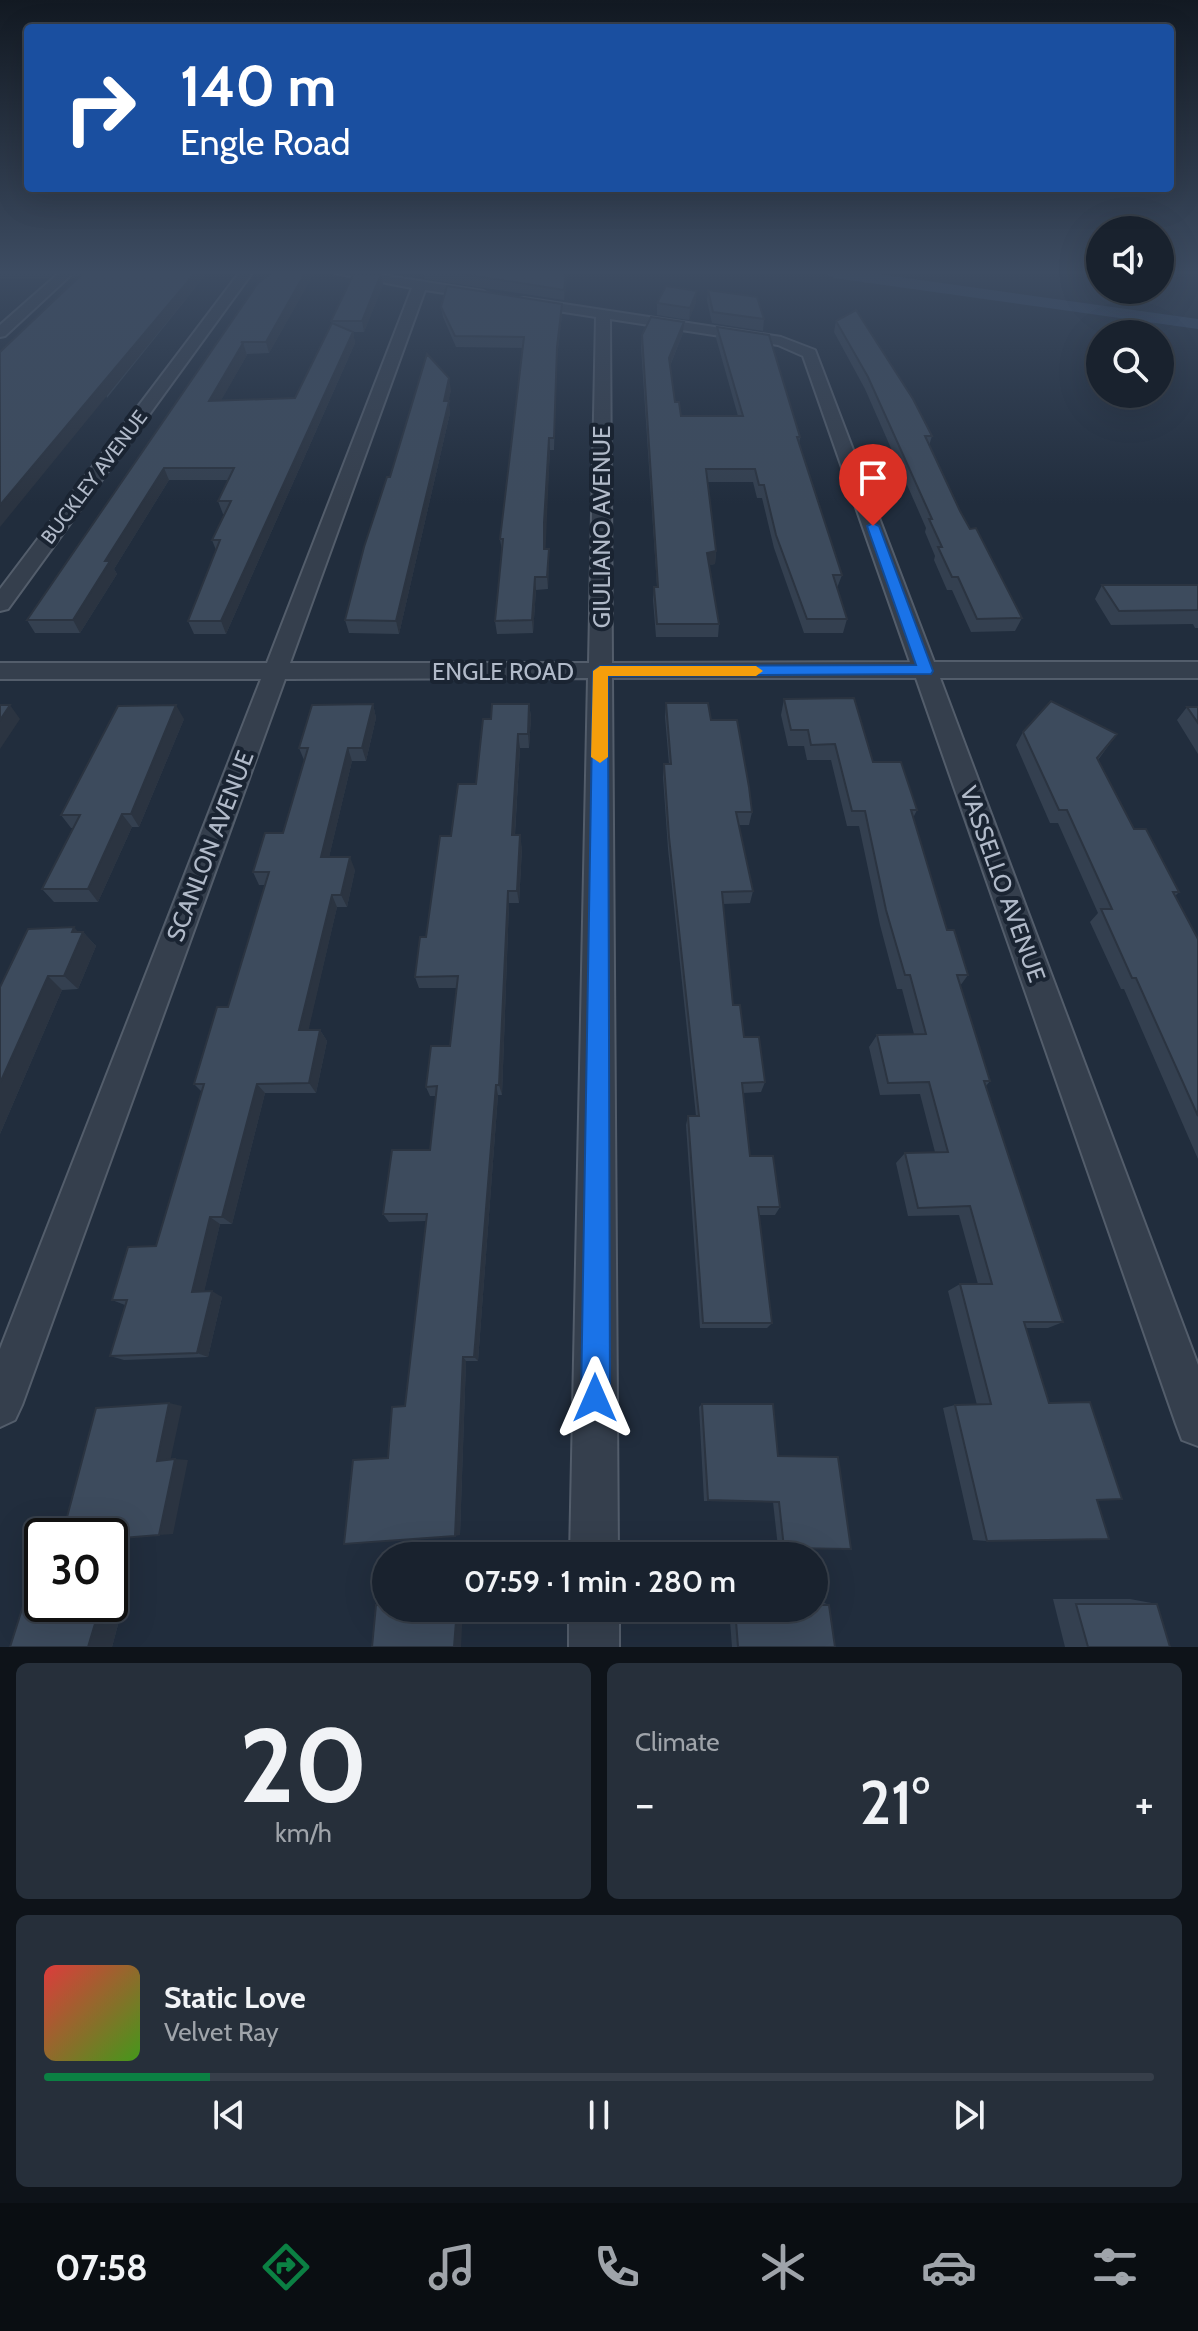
<!DOCTYPE html>
<html lang="en">
<head>
<meta charset="utf-8">
<style>
  body { margin:0; font-family:Cabin,sans-serif; background:#262f3a; color:#f1f3f6; height:100vh; display:flex; flex-direction:column; font-size:30px; white-space:nowrap }
  * { box-sizing:border-box; margin:0 }
  p { font-size:26px; color:#9fa4aa }
  .icon { flex:none; width:44px; height:44px; fill:none; stroke:currentColor; stroke-width:2; stroke-linecap:round; stroke-linejoin:round }
  .map { position:relative; height:1647px; overflow:hidden }
  .side { display:flex; flex-direction:column; gap:16px; padding:16px; background:#0e1319; flex:1 }
  .side>* { flex:none }
  .guide { position:absolute; left:24px; top:24px; width:1150px; height:168px; border-radius:8px; box-shadow:0 8px 32px #0002,0 0 0 2px #373f4a; background:#1a4fa0; color:#fff; overflow:hidden }
  .buttons { position:absolute; left:1086px; top:216px; display:grid; gap:16px }
  .buttons a { display:grid; place-items:center; width:88px; height:88px; border-radius:50%; background:#19222e; box-shadow:0 8px 32px #0002,0 0 0 2px #373f4a; font-size:40px }
  .speed { position:absolute; left:24px; top:1518px; display:flex; gap:16px; font-size:40px; font-weight:700; text-align:center }
  .speed>* { display:grid; place-content:center; width:104px; height:104px; border-radius:50%; background:#19222e; box-shadow:0 8px 32px #0002,0 0 0 2px #373f4a; line-height:1 }
  .speed .limit { border:4px solid #111; border-radius:12px; background:#fff; color:#111 }
  .pin { position:absolute; display:grid; place-items:center; width:68px; height:68px; color:#fff; margin:-82px -34px; border-radius:50% 50% 50% 0; rotate:-45deg; box-shadow:0 0 8px #0007 }
  .pin .icon { rotate:45deg }
  .me { position:absolute; width:88px; margin:-44px; rotate:0deg; stroke-linejoin:round; filter:drop-shadow(0 0 6px #0008) }
  .turn { display:flex; align-items:center; gap:28px; height:168px; padding:0 24px; font-size:36px }
  .turn .icon { width:104px; height:104px; stroke-width:2.5 }
  .turn b { display:block; font-size:56px; line-height:68px }
  .big { font-size:60px; font-weight:600; line-height:1.1 }
  .side .widget { flex:1; display:flex; flex-direction:column; justify-content:center; gap:12px; min-width:0; padding:0 28px; border-radius:12px; background:#262f3a }
  .side .dial { align-items:center; gap:0 }
  .dial b { font-size:104px; line-height:1 }
  .song { display:flex; align-items:center; gap:24px }
  .cover { width:96px; height:96px; border-radius:12px; background:linear-gradient(135deg,hsl(0 70% 55%),hsl(100 70% 35%)) }
  .played { height:8px; border-radius:4px; background:linear-gradient(90deg,#0b8043 15%,#373f4a 15%) }
  .keys { display:flex; justify-content:space-around; direction:ltr }
  .heat { display:flex; justify-content:space-between; align-items:center; font-size:44px; direction:ltr }
  .side .tiles { flex:1; display:grid; gap:16px; grid-template-columns:1fr 1fr }
  .widget:last-child { grid-column:span 2 }
  .trip { position:absolute; left:372px; top:1542px; width:456px; height:80px; border-radius:40px; background:#19222e; box-shadow:0 8px 32px #0002,0 0 0 2px #373f4a; font-weight:600; line-height:80px; text-align:center }
  .tab-bar { display:flex; height:128px; justify-content:space-around; align-items:center; background:#0a0e12; color:#9fa4aa }
  .tab-bar .icon { width:56px; height:56px }
  .tab-bar .selected { color:#0b8043 }
  .tab-bar b { font-size:36px; color:#f1f3f6 }
  .map>svg:first-child { display:block }
  .lines { fill:none; stroke-linecap:round; stroke-linejoin:round }
  .canal { fill:#344866; fill-rule:evenodd }
  .street-casing { stroke:#535d6b; stroke-width:4 }
  .street { fill:#353f4d; fill-rule:evenodd }
  .wall { fill:#344050 }
  .shaded-wall { fill:#2b3441 }
  .building { fill:#3d4b5d; stroke:#2b3441; stroke-width:2 }
  .route { fill:#1a73e8; stroke:#114b97; stroke-width:2 }
  .slow { fill:#f59e0b }
  .labels { text-anchor:middle; dominant-baseline:central; stroke-width:8; stroke-linejoin:round; paint-order:stroke }
  .far-street-label { font-size:20px; fill:#b1bac9; stroke:#1a2432 }
  .street-label { font-size:24px; fill:#b1bac9; stroke:#1a2432 }
</style>
</head>
<body>
<div class="map">
<svg width="1198" height="1647" viewBox="0 0 1198 1647">
  <rect width="100%" height="100%" fill="#212d3d"/>
  <g class="lines">
    <path class="canal" d="M826,273H871L1198,319V329L834,278Z"/>
    <g class="street-casing">
      <path id="street" d="M59,273H73L5,336L0,337V325Z
        M239,273H252L8,609L0,611V589Z
        M335,273H369L483,291L490,295L483,299L425,290L290,663H589L596,317L519,305V299L524,298L781,337L815,350L934,662H1198V678H940L1198,1365V1446L1182,1440L1176,1424L916,678H612L618,1556H570L588,678L285,679L22,1405L15,1420L0,1427V1349L261,679H0V663H267L412,288ZM610,319L778,345L803,356L910,662L612,663Z
        M569,1608H619V1647H569Z"/>
    </g>
    <use href="#street" class="street"/>
  </g>
  <path class="wall" d="M0,273H55L49,278L0,279Z
    M71,273H207L107,398L79,277L73,278Z
    M272,273H314L269,353L247,354V355L221,400L295,398L332,324L331,321L381,274L383,285L364,332H353L355,343L226,634H194L188,621L216,550L212,540L224,514H223L218,501L228,480H169L114,569L117,574L80,633H35L27,620Z
    M423,273H566L567,280L564,300L425,279Z
    M708,290L764,319L763,331L712,323L707,301Z
    M696,302L689,320L657,315V303Z
    M441,307L562,315L557,358L554,450H550L545,535V549H549L548,589L536,590L533,633L497,634L495,621L502,551L500,539L523,348L456,347L443,317Z
    M836,321L932,436L929,446L960,511L1022,618L1015,631L971,632L952,590H947L934,560L935,556L925,532L926,528L865,389L834,332Z
    M717,327L800,437L799,444L842,575L837,588L847,619L843,633H804L774,548L762,498H757L753,482H707L716,551L715,564L709,565L719,624L718,637H656L653,600L654,587H657L641,347L642,335L683,333L670,366L675,402L681,416H738L716,338Z
    M451,390L448,401L450,413L399,634L349,633L345,620L390,477Z
    M1102,585H1198V628H1195L1193,624L1111,625L1095,599Z
    M784,699L873,762L917,810L913,818L947,930L968,975L960,986L990,1081L986,1086L1063,1322L1048,1328H1026L1049,1403L1097,1500L987,1541L973,1540L943,1408L955,1405H977L948,1291L960,1284H978L959,1215L908,1216L896,1163L905,1153L935,1152L920,1094L880,1095L869,1047L877,1035L914,1034L902,989H897L880,925L859,826H847L831,760H807L804,746H788L781,715Z
    M666,703L711,720L752,812L749,825H739L753,891L750,903L723,904L733,1005L744,1037L765,1082L761,1092L743,1093L750,1156L780,1207L775,1215H759L772,1323L767,1328H700L686,1125L688,1116H696L668,849L663,777L664,764H669L665,717Z
    M373,704L376,718L366,761H352L329,857L355,870L347,907H337L308,1030H320L327,1041L316,1093H265L232,1224H220L204,1291L222,1297L208,1357L124,1360L110,1356L125,1305L112,1300L156,1246L202,1092L194,1084L228,1007L265,885H259L253,872L283,833L304,760L299,748Z
    M529,704L531,717L529,748H520L515,835L522,848L519,903H509L502,1095H498L478,1361H466L460,1535L388,1458L405,1406L426,1221L389,1222L383,1214L430,1150L436,1096H430L426,1087L450,1046L457,988H419L415,977L426,937L451,836L476,784L491,719Z
    M1187,707H1198V754L1177,720Z
    M184,719L139,827H132L98,902H54L42,889L74,828H71L61,815Z
    M1023,732L1117,734L1098,760L1134,829L1179,892L1175,896L1198,939V1159L1124,989H1121L1090,922L1098,913L1058,823H1050L1016,745Z
    M78,932H83L96,946L78,989L62,990L0,1134V987Z
    M702,1404H773L784,1548L778,1547L773,1502L704,1501L699,1407Z
    M1053,1599H1130L1157,1604L1170,1647H1065Z
    M814,1600H818L829,1605L835,1647H732L729,1608H814Z
    M110,1602H124L112,1647L23,1606L42,1603V1604H110Z"/>
  <path class="shaded-wall" d="M195,273H207L0,527V505Z
    M305,273H314L269,353L266,342Z
    M566,273L567,280L564,300V290Z
    M381,274L383,285L364,332L362,321Z
    M697,291L696,302L689,320L690,308Z
    M562,304V315L557,358L554,450L557,347Z
    M684,322L683,333L668,370L669,358Z
    M353,332L355,343L226,634L221,621Z
    M243,343L247,355L214,413L209,401Z
    M449,378L451,390L446,413L444,401Z
    M449,401L450,413L399,634L396,621Z
    M549,438L550,450L545,562L544,523Z
    M164,468L169,480L114,569L117,574L80,633L73,620L105,561Z
    M549,549V562L548,589L547,577Z
    M716,551L715,564L705,566L707,553Z
    M535,577L536,590L533,633L532,620Z
    M373,704L376,718L366,761L362,748Z
    M529,704L531,717L529,748L528,734Z
    M10,705L20,719L0,749V720Z
    M176,705L184,719L139,827L131,814Z
    M518,734L520,748L514,848L512,835Z
    M348,748L352,761L326,870L321,857Z
    M122,814L132,827L98,902L88,889Z
    M520,835L522,848L519,903L517,891Z
    M350,857L355,870L347,907L341,895Z
    M508,891L509,903L502,1095L499,1085Z
    M332,895L337,907L306,1041L299,1030Z
    M74,927L81,935L83,932L96,946L78,989L64,976L72,932Z
    M48,976L62,990L0,1134V1083Z
    M320,1030L327,1041L316,1093L309,1083Z
    M257,1084L265,1093L232,1224L222,1217Z
    M496,1085L498,1095L478,1361L474,1357Z
    M210,1217L220,1224L203,1297L192,1292Z
    M212,1291L222,1297L208,1357L197,1353Z
    M463,1357L466,1361L460,1535L455,1536Z
    M169,1403L182,1406L170,1462L157,1461Z
    M175,1459L188,1460L173,1534L159,1535Z
    M124,1602L112,1647H88L100,1607Z
    M457,1608H463L461,1647H454Z"/>
  <path class="building" d="M83,273H195L0,505V352Z
    M272,273H305L266,342H241L243,343L209,401L295,398L332,323L353,332L221,621H188L220,540H212L231,501H218L234,468H164L105,561H110L73,620H27L258,283Z
    M354,273L381,274L362,321H331Z
    M457,273H566L564,290Z
    M447,286L562,304L557,347L554,438H549L544,523V549H549L547,577H535L532,620L495,621L503,539H500L524,337L455,336L441,307Z
    M666,286L697,291L690,308L657,303Z
    M708,290L757,297L764,319L713,312Z
    M856,310L913,399L932,436H925L960,511L970,529L976,528L1022,618L977,619L958,577H952L938,547H942L929,519H932L868,377L836,321Z
    M651,317L684,322L669,358L675,402H679L681,416H743L717,327L769,335L800,437H797L842,575H833L847,619H807L776,535L764,485H759L755,469H706L716,551L707,553L719,624H657L654,587H658L642,335Z
    M427,354L449,378L444,401H449L396,621L345,620L364,547L387,477H390Z
    M1102,585H1198V610L1119,611Z
    M854,698L873,762H901L917,810H911L947,930H954L968,975H957L990,1081H984L1063,1322H1024L1049,1403L1090,1402L1122,1499L1097,1500L1109,1539L987,1541L955,1405L991,1404L960,1284H992L970,1206L918,1208L905,1153L948,1152L929,1082L888,1083L877,1035L926,1034L910,975H905L886,910L865,811H852L835,744L811,745L808,730H791L784,699Z
    M1051,701L1117,734L1097,758L1134,829H1146L1179,892H1173L1198,939V1116L1136,978H1132L1101,909H1112L1067,810H1059L1023,732Z
    M666,703H708L711,720H737L749,787L752,812H736L753,891L722,892L733,1005H740L744,1037H759L765,1082L742,1083L750,1156H773L780,1207H758L772,1323H703L688,1116H699L669,837L664,764H671Z
    M373,704L362,748H348L321,857H350L341,895H332L299,1030H320L309,1083L257,1084L222,1217H210L192,1292L212,1291L197,1353L110,1356L127,1300H112L128,1247L156,1246L204,1084H194L217,1007H228L269,872H253L265,833H283L308,748H299L312,705Z
    M492,704H529L528,734H518L512,835H520L517,891H508L499,1085H496L474,1357H463L455,1536L344,1544L353,1460L388,1458L392,1407L405,1406L427,1214H383L392,1150H430L437,1086L426,1087L431,1046H450L458,976L415,977L420,937H426L440,836H451L458,784H476L483,719H491Z
    M0,705H10L0,720Z
    M176,705L131,814H122L88,889H42L80,815H61L118,706Z
    M1187,707H1198V723Z
    M74,927L72,932H83L64,976H48L0,1083V987L28,929Z
    M169,1403L157,1461L175,1459L159,1535L110,1539V1536H62L96,1408Z
    M702,1404H773L778,1456L838,1457L851,1549L784,1548L779,1502L708,1500Z
    M1076,1604H1157L1170,1647H1088Z
    M376,1605H386V1608H457L454,1647H372Z
    M814,1605H829L835,1647H738L735,1608H814Z
    M23,1606L100,1607L88,1647H10Z"/>
  <linearGradient id="sky" x2="0" y2="1"><stop stop-color="#121922"/><stop offset="0.54" stop-color="#3d4c62"/><stop offset="1" stop-color="#3d4c62" stop-opacity="0"/></linearGradient>
  <rect width="1198" height="504" fill="url(#sky)"/>
  <path class="route" d="M873,523L879,526L933,671L931,674L608,676L610,1398L605,1408L595,1412L585,1408L581,1398L593,671L600,666L916,665L867,526Z"/>
  <path class="slow" d="M600,666H756L763,671L756,676H608V757L600,763L591,757L593,671Z"/>
  <g class="labels">
    <g class="far-street-label">
      <text transform="translate(94 477) rotate(-53)">BUCKLEY AVENUE</text>
    </g>
    <g class="street-label">
      <text transform="translate(601 527) rotate(-90)">GIULIANO AVENUE</text>
      <text x="503" y="671">ENGLE ROAD</text>
      <text transform="translate(210 846) rotate(-69)">SCANLON AVENUE</text>
      <text transform="translate(1003 884) rotate(70)">VASSELLO AVENUE</text>
    </g>
  </g>
</svg>
<div class="buttons">
<a><svg class="icon" aria-label="sound" viewBox="0 0 24 24"><path d="M4 9h4l5-4v14l-5-4H4zM17 9q2 3 0 6"/></svg></a>
<a><svg class="icon" aria-label="search" viewBox="0 0 24 24"><circle cx="10" cy="10" r="6"/><path d="M15 15l6 6"/></svg></a>
</div>
<div class="speed"><div class="limit">30</div></div>
<div class="pin" style="left:873px;top:526px;background:#d93025"><svg class="icon" aria-label="arrive" viewBox="0 0 24 24"><path d="M6 21V4h12l-3 4 3 4H6"/></svg></div>
<svg class="me" style="left:595px;top:1398px" viewBox="-20 -20 40 40"><path d="M0-17L14 15 0 8-14 15z" fill="#1a73e8" stroke="#fff" stroke-width="4"/></svg>
<div class="trip">07:59 · 1 min · 280 m</div>
<div class="guide">
<div class="turn"><svg class="icon" aria-label="right" viewBox="0 0 24 24"><path d="M7 20v-9h11M14 6l5 5-5 5"/></svg><div><b>140 m</b>Engle Road</div></div>
</div>
</div>
<section class="side">
<div class="tiles">
<div class="widget dial"><b>20</b><p>km/h</p></div>
<div class="widget"><p>Climate</p>
<div class="heat"><a>−</a><b class="big">21°</b><a>+</a></div>
</div>
<div class="widget">
<div class="song"><i class="cover"></i><div><b>Static Love</b><p>Velvet Ray</p></div></div>
<div class="played"></div>
<div class="keys"><svg class="icon" aria-label="previous" viewBox="0 0 24 24"><path d="M18 5L8 12l10 7zM5 5v14"/></svg><svg class="icon" aria-label="pause" viewBox="0 0 24 24"><path d="M8 5v14M16 5v14"/></svg><svg class="icon" aria-label="next" viewBox="0 0 24 24"><path d="M6 5l10 7-10 7zM19 5v14"/></svg></div>
</div>
</div>
</section>
<nav class="tab-bar">
<b>07:58</b>
<svg class="icon selected" aria-label="directions" viewBox="0 0 24 24"><path d="M12 3l9 9-9 9-9-9zM9 14v-3h6M13 9l2 2-2 2"/></svg>
<svg class="icon" aria-label="music" viewBox="0 0 24 24"><path d="M9 18V5l10-2v13"/><circle cx="6" cy="18" r="3"/><circle cx="16" cy="16" r="3"/></svg>
<svg class="icon" aria-label="phone" viewBox="0 0 24 24"><path d="M5 4h4l2 5-3 2q2 4 5 5l2-3 5 2v4C11 20 4 13 5 4z"/></svg>
<svg class="icon" aria-label="climate" viewBox="0 0 24 24"><path d="M12 3v18M4 7l16 10M4 17L20 7"/></svg>
<svg class="icon" aria-label="car" viewBox="0 0 24 24"><path d="M5 17H2v-5l4-1 3-4h7l3 4 3 1v5h-3M9 17h6M6 11h13"/><circle cx="7" cy="17" r="2"/><circle cx="17" cy="17" r="2"/></svg>
<svg class="icon" aria-label="filters" viewBox="0 0 24 24"><path d="M4 7h16M4 17h16"/><circle cx="9" cy="7" r="2"/><circle cx="15" cy="17" r="2"/></svg>
</nav>
</body>
</html>
